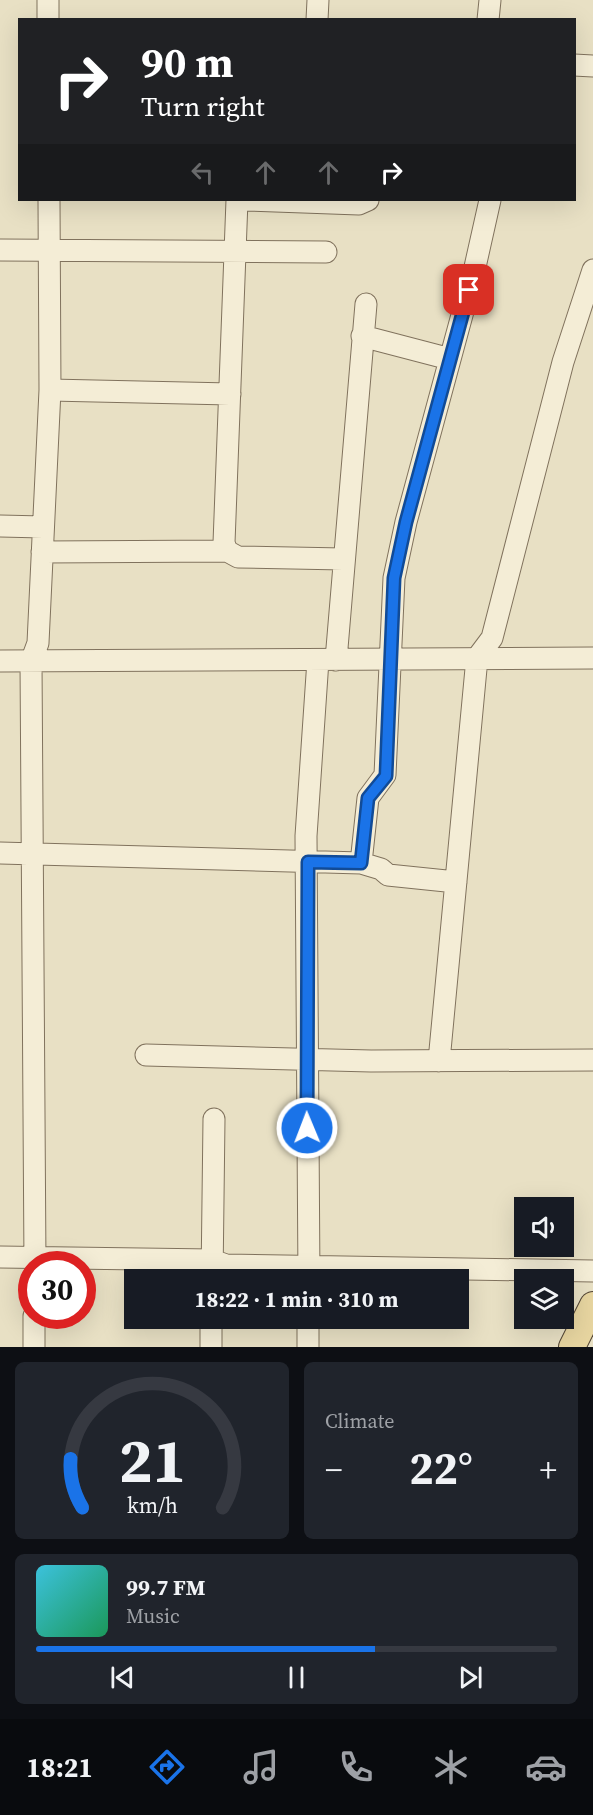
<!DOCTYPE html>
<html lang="en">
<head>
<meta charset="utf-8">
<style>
  body { margin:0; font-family:"Source Serif 4",serif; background:#20242c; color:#f1f3f6; height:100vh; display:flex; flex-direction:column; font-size:22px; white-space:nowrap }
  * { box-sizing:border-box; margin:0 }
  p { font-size:20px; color:#9ea1a6 }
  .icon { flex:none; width:33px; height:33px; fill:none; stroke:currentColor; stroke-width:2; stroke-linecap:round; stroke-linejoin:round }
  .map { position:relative; height:1347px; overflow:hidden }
  .panel { display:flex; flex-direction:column; gap:15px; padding:15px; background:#0d0f14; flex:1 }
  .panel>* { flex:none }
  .banner { position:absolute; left:18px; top:18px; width:558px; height:183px; border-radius:0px; box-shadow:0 6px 24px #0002; background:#202124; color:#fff; overflow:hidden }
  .buttons { position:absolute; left:514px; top:1197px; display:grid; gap:12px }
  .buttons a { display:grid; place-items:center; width:60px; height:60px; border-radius:0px; background:#171b24; box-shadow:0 6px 24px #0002; font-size:30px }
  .speed { position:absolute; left:18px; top:1251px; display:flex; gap:12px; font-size:30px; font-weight:700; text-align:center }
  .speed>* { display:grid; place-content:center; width:78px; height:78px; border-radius:50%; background:#171b24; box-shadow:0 6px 24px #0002; line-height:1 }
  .speed .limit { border:9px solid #d22; background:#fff; color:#111 }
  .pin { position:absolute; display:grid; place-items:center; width:51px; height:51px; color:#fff; margin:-26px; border-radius:12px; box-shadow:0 3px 9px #0006 }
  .me { position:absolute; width:66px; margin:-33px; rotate:359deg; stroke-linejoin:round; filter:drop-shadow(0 0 4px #0008) }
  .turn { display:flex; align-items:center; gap:21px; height:126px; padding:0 24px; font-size:27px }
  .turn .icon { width:78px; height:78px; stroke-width:2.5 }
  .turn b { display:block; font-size:42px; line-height:51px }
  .lanes { display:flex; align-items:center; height:57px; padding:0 24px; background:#0003; justify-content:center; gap:30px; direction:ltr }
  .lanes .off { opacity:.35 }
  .big { font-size:45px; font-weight:700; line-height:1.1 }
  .panel .card { flex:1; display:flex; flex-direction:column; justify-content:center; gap:9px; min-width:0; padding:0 21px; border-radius:9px; background:#20242c }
  .panel .dial { align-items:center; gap:0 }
  .dial svg { height:156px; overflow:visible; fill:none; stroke:#363941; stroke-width:7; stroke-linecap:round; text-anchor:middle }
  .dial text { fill:#f1f3f6; stroke:none }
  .song { display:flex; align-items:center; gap:18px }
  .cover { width:72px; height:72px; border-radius:9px; background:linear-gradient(135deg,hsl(190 70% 55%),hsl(150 70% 35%)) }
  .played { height:6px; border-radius:3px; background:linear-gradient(90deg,#1a73e8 65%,#363941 65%) }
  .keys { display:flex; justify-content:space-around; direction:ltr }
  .heat { display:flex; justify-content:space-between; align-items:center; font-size:33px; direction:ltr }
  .panel .tiles { flex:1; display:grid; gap:15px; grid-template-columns:1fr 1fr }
  .card:last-child { grid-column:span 2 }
  .trip { position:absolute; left:124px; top:1269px; width:345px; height:60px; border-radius:0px; background:#171b24; box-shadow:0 6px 24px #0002; font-weight:700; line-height:60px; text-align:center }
  .tabs { display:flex; height:96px; justify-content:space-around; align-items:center; background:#090b0e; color:#9ea1a6 }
  .tabs .icon { width:42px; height:42px }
  .tabs .current { color:#1a73e8 }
  .tabs b { font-size:27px; color:#f1f3f6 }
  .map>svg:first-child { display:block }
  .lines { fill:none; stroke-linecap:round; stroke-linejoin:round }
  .minor-casing { stroke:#80725d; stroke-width:23 }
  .major-casing { stroke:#4f4031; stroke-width:28 }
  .minor { stroke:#f4edd6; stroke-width:21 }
  .major { stroke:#e7d5a0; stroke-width:26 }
  .route-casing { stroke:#114b97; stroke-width:15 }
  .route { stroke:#1a73e8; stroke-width:10 }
</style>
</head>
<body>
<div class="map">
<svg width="593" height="1347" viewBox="0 0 593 1347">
  <rect width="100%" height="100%" fill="#e8e0c4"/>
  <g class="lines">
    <g class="minor-casing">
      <path id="minor" d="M48,0V20
        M317,20L318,0
        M488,20L490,0
        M574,65L593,66
        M247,200L359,204L368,200
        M0,250L326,252
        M362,336L450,359
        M50,390L230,394
        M0,526L43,527
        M227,551L224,543L237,200
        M42,552L227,551L238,557L343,559
        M336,660L366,304
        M0,661L593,658
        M0,853L361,863L381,869L388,875L456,882
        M361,863L368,798L385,775L394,578L406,522L475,267L490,200
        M146,1055L371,1061L593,1060
        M439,1061L477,658L492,638L563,362L593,270
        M0,1257L212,1260L226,1265L593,1271
        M35,1264L31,662L38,643L50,390L49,200
        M212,1280L214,1119
        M309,1280L306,836L318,660
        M34,1347V1316
        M211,1347V1318
        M308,1347V1318"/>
    </g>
    <g class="major-casing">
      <path id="major" d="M572,1347L593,1305"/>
    </g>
    <use href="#minor" class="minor"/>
    <use href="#major" class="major"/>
  </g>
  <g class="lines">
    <g class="route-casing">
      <path id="route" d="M307,1128L308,862L361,863L368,798L386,776L394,578L406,522L469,290"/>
    </g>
    <use href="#route" class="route"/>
  </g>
</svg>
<div class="buttons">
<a><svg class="icon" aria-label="sound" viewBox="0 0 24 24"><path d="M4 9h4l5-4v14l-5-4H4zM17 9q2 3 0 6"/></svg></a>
<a><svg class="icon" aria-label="layers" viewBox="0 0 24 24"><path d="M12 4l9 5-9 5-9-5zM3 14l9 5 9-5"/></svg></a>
</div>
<div class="speed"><div class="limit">30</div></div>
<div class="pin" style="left:469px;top:290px;background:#d93025"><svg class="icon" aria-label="arrive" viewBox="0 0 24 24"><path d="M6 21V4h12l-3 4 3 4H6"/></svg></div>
<svg class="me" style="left:307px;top:1128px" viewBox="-20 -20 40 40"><circle r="17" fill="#1a73e8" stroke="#fff" stroke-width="3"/><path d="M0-11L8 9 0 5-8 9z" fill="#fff"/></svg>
<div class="trip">18:22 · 1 min · 310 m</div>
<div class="banner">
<div class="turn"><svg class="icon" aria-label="right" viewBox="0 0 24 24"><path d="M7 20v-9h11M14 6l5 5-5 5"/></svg><div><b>90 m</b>Turn right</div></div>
<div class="lanes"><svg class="icon off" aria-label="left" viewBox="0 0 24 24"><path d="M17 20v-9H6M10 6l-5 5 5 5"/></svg><svg class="icon off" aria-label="ahead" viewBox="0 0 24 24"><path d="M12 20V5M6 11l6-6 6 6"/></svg><svg class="icon off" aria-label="ahead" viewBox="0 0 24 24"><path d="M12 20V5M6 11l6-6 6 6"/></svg><svg class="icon" aria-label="right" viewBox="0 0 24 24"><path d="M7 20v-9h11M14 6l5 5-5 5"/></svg></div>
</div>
</div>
<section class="panel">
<div class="tiles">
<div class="card dial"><svg viewBox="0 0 100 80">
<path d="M14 69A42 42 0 1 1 86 69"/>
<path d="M14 69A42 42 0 0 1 8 44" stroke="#1a73e8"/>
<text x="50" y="56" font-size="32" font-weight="700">21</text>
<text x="50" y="72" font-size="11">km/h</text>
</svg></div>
<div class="card"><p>Climate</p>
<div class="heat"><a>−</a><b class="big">22°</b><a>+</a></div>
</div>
<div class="card">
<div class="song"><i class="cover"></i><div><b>99.7 FM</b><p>Music</p></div></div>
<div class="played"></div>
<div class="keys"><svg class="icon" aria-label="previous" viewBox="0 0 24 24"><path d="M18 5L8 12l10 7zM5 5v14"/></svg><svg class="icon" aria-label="pause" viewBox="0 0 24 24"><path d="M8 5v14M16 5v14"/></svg><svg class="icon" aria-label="next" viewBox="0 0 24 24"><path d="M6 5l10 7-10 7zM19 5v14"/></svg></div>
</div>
</div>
</section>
<nav class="tabs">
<b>18:21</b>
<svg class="icon current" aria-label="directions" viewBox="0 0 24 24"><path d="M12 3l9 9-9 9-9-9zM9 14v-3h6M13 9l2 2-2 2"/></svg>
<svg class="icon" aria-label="music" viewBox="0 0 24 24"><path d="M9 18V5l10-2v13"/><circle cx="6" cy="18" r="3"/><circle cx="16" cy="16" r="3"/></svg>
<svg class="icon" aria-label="phone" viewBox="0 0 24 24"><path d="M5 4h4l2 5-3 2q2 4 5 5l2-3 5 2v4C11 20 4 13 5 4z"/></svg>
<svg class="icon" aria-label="climate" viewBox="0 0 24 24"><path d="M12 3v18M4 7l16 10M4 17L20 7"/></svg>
<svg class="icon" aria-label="car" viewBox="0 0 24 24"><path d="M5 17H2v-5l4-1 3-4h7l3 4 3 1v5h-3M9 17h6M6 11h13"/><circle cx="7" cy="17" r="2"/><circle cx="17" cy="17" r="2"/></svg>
</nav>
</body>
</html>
